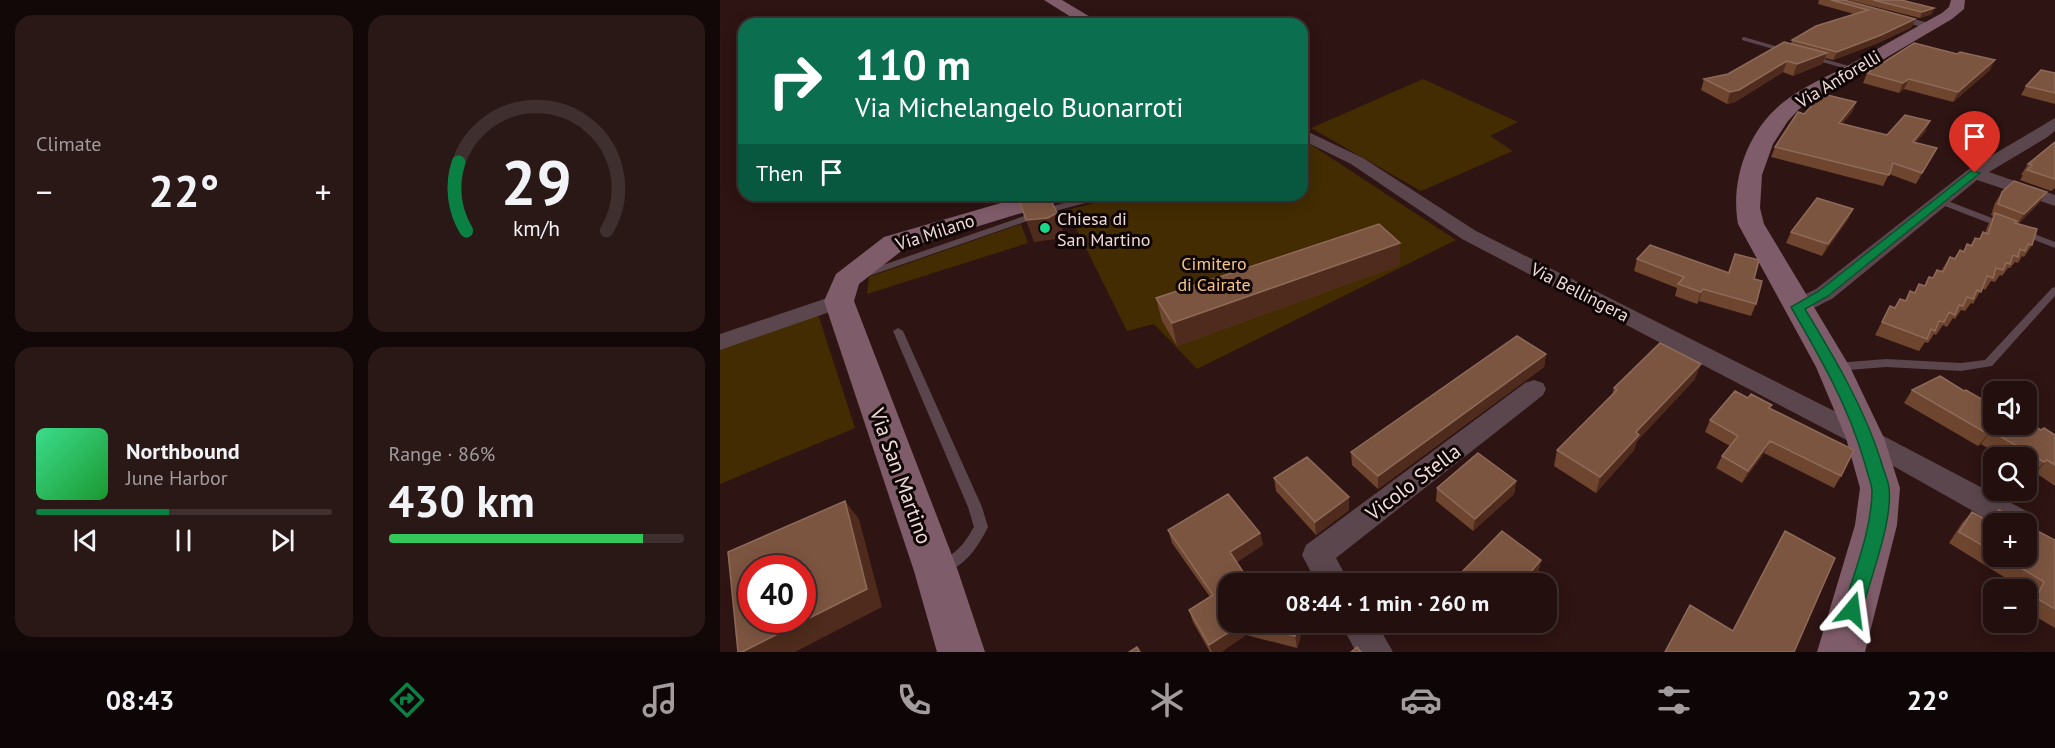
<!DOCTYPE html>
<html lang="en">
<head>
<meta charset="utf-8">
<style>
  body { margin:0; font-family:"PT Sans",sans-serif; background:#2a1817; color:#f1f3f6; height:100vh; display:flex; flex-direction:column; font-size:22px; white-space:nowrap }
  * { box-sizing:border-box; margin:0 }
  p { font-size:20px; color:#a29c9e }
  .icon { flex:none; width:33px; height:33px; fill:none; stroke:currentColor; stroke-width:2; stroke-linecap:round; stroke-linejoin:round }
  .map { position:relative; flex:1; overflow:hidden }
  .details { display:flex; flex-direction:column; gap:15px; padding:15px; background:#130808; width:720px }
  .details>* { flex:none }
  .top-card { position:absolute; left:18px; top:18px; width:570px; height:183px; border-radius:18px; box-shadow:0 3px 15px #0003,0 0 0 2px #3f2f2e; background:#0b6e4f; color:#fff; overflow:hidden }
  .tools { position:absolute; left:1263px; top:381px; display:grid; gap:12px }
  .tools a { display:grid; place-items:center; width:54px; height:54px; border-radius:12px; background:#220f0e; box-shadow:0 3px 15px #0003,0 0 0 2px #3f2f2e; font-size:30px }
  .speed { position:absolute; left:18px; top:555px; display:flex; gap:12px; font-size:30px; font-weight:700; text-align:center }
  .speed>* { display:grid; place-content:center; width:78px; height:78px; border-radius:50%; background:#220f0e; box-shadow:0 3px 15px #0003,0 0 0 2px #3f2f2e; line-height:1 }
  .speed .limit { border:9px solid #d22; background:#fff; color:#111 }
  .pin { position:absolute; display:grid; place-items:center; width:51px; height:51px; color:#fff; margin:-62px -26px; border-radius:50% 50% 50% 0; rotate:-45deg; box-shadow:0 0 6px #0007 }
  .pin .icon { rotate:45deg }
  .me { position:absolute; width:66px; margin:-33px; rotate:16deg; stroke-linejoin:round; filter:drop-shadow(0 0 4px #0008) }
  .turn { display:flex; align-items:center; gap:21px; height:126px; padding:0 18px; font-size:27px }
  .turn .icon { width:78px; height:78px; stroke-width:2.5 }
  .turn b { display:block; font-size:42px; line-height:51px }
  .then { display:flex; align-items:center; height:57px; padding:0 18px; background:#0003; gap:12px; font-size:22px }
  .big { font-size:45px; font-weight:600; line-height:1.1 }
  .details .widget { flex:1; display:flex; flex-direction:column; justify-content:center; gap:9px; min-width:0; padding:0 21px; border-radius:18px; background:#2a1817 }
  .details .dial { align-items:center; gap:0 }
  .dial svg { height:156px; overflow:visible; fill:none; stroke:#3f2f2e; stroke-width:7; stroke-linecap:round; text-anchor:middle }
  .dial text { fill:#f1f3f6; stroke:none }
  .song { display:flex; align-items:center; gap:18px }
  .cover { width:72px; height:72px; border-radius:9px; background:linear-gradient(135deg,hsl(150 70% 55%),hsl(130 70% 35%)) }
  .played { height:6px; border-radius:3px; background:linear-gradient(90deg,#0b8043 45%,#3f2f2e 45%) }
  .keys { display:flex; justify-content:space-around; direction:ltr }
  .heat { display:flex; justify-content:space-between; align-items:center; font-size:33px; direction:ltr }
  .charge { height:9px; border-radius:4px; background:linear-gradient(90deg,#34c759 86%,#3f2f2e 0) }
  .details .tiles { flex:1; display:grid; gap:15px; grid-template-columns:repeat(2,1fr) }
  .trip { position:absolute; left:498px; top:573px; width:339px; height:60px; border-radius:18px; background:#220f0e; box-shadow:0 3px 15px #0003,0 0 0 2px #3f2f2e; font-weight:600; line-height:60px; text-align:center }
  .menu { display:flex; height:96px; justify-content:space-around; align-items:center; background:#0e0606; color:#a29c9e }
  .menu .icon { width:42px; height:42px }
  .menu .on { color:#0b8043 }
  .menu b { font-size:27px; color:#f1f3f6 }
  main { display:flex; flex:1; min-height:0 }
  .map>svg:first-child { display:block }
  .green { fill:#432c02 }
  .lines { fill:none; stroke-linecap:round; stroke-linejoin:round }
  .lane { fill:#5b464d; fill-rule:evenodd }
  .street { fill:#5b464d; fill-rule:evenodd }
  .secondary { fill:#7f5c69; fill-rule:evenodd }
  .wall { fill:#6e452f }
  .shaded-wall { fill:#4e2b1c }
  .building { fill:#7c5541; stroke:#8e6a59; stroke-width:1.5; fill-rule:evenodd }
  .route { fill:#0b8043; stroke:#07532c; stroke-width:1.5 }
  .poi-dot { fill:#17d989; stroke:#0f0404; stroke-width:2 }
  .labels { text-anchor:middle; dominant-baseline:central; stroke-width:6; stroke-linejoin:round; paint-order:stroke }
  .street-label { font-size:18px; fill:#efdbda; stroke:#0f0404 }
  .poi-label { font-size:18px; fill:#efdbda; stroke:#0f0404; text-anchor:start }
  .park-label { font-size:18px; fill:#f5c783; stroke:#0f0404 }
  .near-street-label { font-size:21px; fill:#efdbda; stroke:#0f0404 }
</style>
</head>
<body>
<main>
<section class="details">
<div class="tiles">
<div class="widget"><p>Climate</p>
<div class="heat"><a>−</a><b class="big">22°</b><a>+</a></div>
</div>
<div class="widget dial"><svg viewBox="0 0 100 80">
<path d="M14 69A42 42 0 1 1 86 69"/>
<path d="M14 69A42 42 0 0 1 10 34" stroke="#0b8043"/>
<text x="50" y="56" font-size="32" font-weight="700">29</text>
<text x="50" y="72" font-size="11">km/h</text>
</svg></div>
<div class="widget">
<div class="song"><i class="cover"></i><div><b>Northbound</b><p>June Harbor</p></div></div>
<div class="played"></div>
<div class="keys"><svg class="icon" aria-label="previous" viewBox="0 0 24 24"><path d="M18 5L8 12l10 7zM5 5v14"/></svg><svg class="icon" aria-label="pause" viewBox="0 0 24 24"><path d="M8 5v14M16 5v14"/></svg><svg class="icon" aria-label="next" viewBox="0 0 24 24"><path d="M6 5l10 7-10 7zM19 5v14"/></svg></div>
</div>
<div class="widget"><p>Range · 86%</p><b class="big">430 km</b><div class="charge"></div></div>
</div>
</section>
<div class="map">
<svg width="1335" height="652" viewBox="0 0 1335 652">
  <rect width="100%" height="100%" fill="#2e1413"/>
  <path class="green" d="M703,79L798,122L770,136L793,151L701,191L591,128Z
    M590,144L736,240L477,369L434,324L407,331L347,210L407,195H582V146Z
    M301,224L308,243L147,294L149,277Z
    M98,314L135,428L0,484V348Z"/>
  <g class="lines">
    <path class="lane" d="M1024,37L1069,50L1070,51L1067,53L1022,40V38Z
      M1090,55L1136,68L1137,69L1134,71L1088,58V56Z
      M375,195H389L388,197L339,210L146,277H140L138,275L140,273L333,206Z
      M1220,198L1285,223L1286,225L1282,228L1279,227L1217,203V199Z
      M1302,229L1335,242V248L1299,234L1298,232Z
      M1335,287V296L1272,366L1241,371L1166,367L1116,371L1112,370L1110,367L1112,364L1116,363L1166,359L1241,363L1265,360L1332,288Z
      M178,328L183,331L262,507L268,527C257,549 245,566 221,575L216,573L214,568C217,560 230,557 237,550C244,544 249,535 254,527L248,507L173,331Z"/>
    <path class="street" d="M1103,0H1120L1213,24L1215,26L1209,29Z
      M1335,118V131L1326,138L1269,172L1335,195V206L1257,180L1112,299C1098,305 1084,316 1069,312L1066,307L1069,302L1096,289L1249,169Z
      M582,129L643,158L756,231L1154,431L1314,515L1318,524L1314,533L1306,535V524H1276L1136,445L742,239L631,164L582,140Z
      M119,294L127,296L130,301L127,306L0,350V334Z
      M814,380L823,383L826,389L823,395L616,558L630,584H597L582,555L586,545L805,383Z
      M620,622H656L673,652H636Z"/>
    <path class="secondary" d="M324,0H342L382,24H362Z
      M1231,0H1245L1244,9L1232,19L1079,109L1068,121L1053,144L1042,175L1040,208L1044,224L1130,367L1164,438L1180,488L1177,525L1145,652H1097L1135,525L1140,488L1126,438L1096,367L1018,224C1010,180 1028,129 1065,101C1084,86 1108,76 1129,65C1160,47 1191,30 1222,13L1229,7Z
      M308,195H347L344,200L184,249L139,284L134,301L238,571L265,652H217L194,571L104,301L116,274L164,237Z"/>
  </g>
  <path class="wall" d="M1099,0H1124L1192,27L1158,43L1113,60L1105,58L1102,64L1073,76L1063,72L1015,102L1007,104L981,90L984,79L1008,74L1071,44L1072,40L1134,14L1098,4Z
    M1128,0H1181L1212,14L1200,18Z
    M1270,70L1233,102L1184,89L1179,93L1143,83L1147,73Z
    M1335,73V104L1301,95L1306,86Z
    M1136,102L1132,112L1122,124L1167,135L1210,121L1205,132L1195,143L1217,148L1196,184L1169,174L1163,186L1051,157L1055,147L1084,114Z
    M1335,142V188L1331,191L1300,180L1303,175H1301L1308,164Z
    M1282,192H1327L1319,203L1298,224L1312,245L1304,257L1302,256L1298,263L1295,262L1290,268H1288L1282,276L1280,275L1275,282L1271,281L1265,290L1262,288L1253,304L1251,303L1245,311L1241,310L1235,319L1233,318L1227,327L1223,325L1216,335L1214,334L1208,343L1205,342L1199,351L1155,335L1170,306L1174,308L1180,299L1185,300L1190,291L1194,293L1199,284L1204,286L1209,277L1212,278L1217,270L1221,271L1230,257L1234,258L1240,250L1243,251L1247,244L1250,245L1255,238L1259,239L1263,232L1265,233L1268,225L1273,216L1271,215L1275,203Z
    M1133,209L1127,221L1102,256L1066,243L1071,232Z
    M1015,254L1034,279L1036,304L1031,316L979,301L977,304L955,296L957,288L914,271L917,259L1008,272Z
    M680,265L457,346L442,321L436,298Z
    M826,354L824,367L658,489L632,465L631,452Z
    M975,379L917,441L914,450L876,493L834,466L837,450L892,395L894,388Z
    M1192,390L1244,391L1270,404L1274,424L1321,430L1335,435V486L1316,473L1313,475L1306,471V458H1284L1261,444L1258,446L1184,403Z
    M1050,409L1121,476L1114,488L1044,453L1022,483L996,468L1002,456L1010,446L985,432L990,420Z
    M554,478L629,510L596,535L556,491Z
    M796,481L794,494L753,531L716,501L717,488Z
    M1279,510L1274,524V556H1306L1335,540V628L1306,611V603L1311,593L1306,591V590H1305L1229,543L1242,523L1252,512L1269,521Z
    M448,530L540,533L543,545L516,562L508,584L585,622L577,648L526,635L501,652H490L473,622L469,610L490,597L452,543Z
    M1065,531L1074,652L1012,631L1057,545Z
    M821,560L818,573L808,584H737L738,576Z"/>
  <path class="shaded-wall" d="M1214,8L1212,14L1200,18L1202,12Z
    M1195,19L1192,27L1158,43L1113,60L1117,52Z
    M1107,53L1102,64L1073,76L1077,64Z
    M1275,60L1270,70L1233,102L1238,92Z
    M1067,61L1063,72L1015,102L1007,104L1010,92Z
    M1189,79L1184,89L1179,93L1183,83Z
    M1136,102L1132,112L1114,133L1119,123Z
    M1210,121L1205,132L1187,152L1193,142Z
    M1217,148L1211,159L1196,184L1202,173Z
    M1327,192L1319,203L1297,225L1304,214Z
    M1133,209L1127,221L1102,256L1108,244Z
    M337,213L344,234L336,239L314,242L306,220Z
    M680,243V265L457,346L452,323Z
    M983,289L979,301L977,304L981,292Z
    M826,354L824,367L658,489V476Z
    M981,364L975,379L917,441L914,450L876,493L880,477L916,432Z
    M1271,431L1261,444L1258,446L1268,434Z
    M1050,441L1044,453L1022,483L1028,471Z
    M1327,460L1316,473L1313,475L1324,462Z
    M796,481L794,494L753,531L755,519Z
    M629,497V510L596,535L595,522Z
    M125,501L139,519L162,607L75,652H22Z
    M540,533L543,545L513,565L510,552Z
    M821,560L818,573L808,584H800Z
    M580,622H585L577,648L575,636Z
    M523,623L526,635L501,652H492L489,645Z"/>
  <path class="building" d="M1111,0H1124L1195,19L1161,35L1117,52L1072,40L1096,26L1148,10Z
    M1153,0H1181L1214,8L1202,12Z
    M1064,42L1107,53L1077,64L1067,61L1019,90L1010,92L984,79L1008,74Z
    M1194,43L1237,54L1240,52L1275,60L1238,92L1189,79L1183,83L1147,73Z
    M1321,70L1335,73V93L1306,86Z
    M1103,94L1136,102L1119,123L1167,135L1185,115L1210,121L1193,142L1217,148L1202,173L1173,163L1169,175L1055,147L1078,112L1084,114Z
    M1335,142V179L1307,170L1312,165L1308,164Z
    M1294,181L1327,192L1304,214L1278,204L1282,192Z
    M321,195L322,197L329,196L337,213L328,218L306,220L300,202Z
    M1097,198L1133,209L1108,244L1071,232Z
    M1275,213L1297,221L1295,223L1317,229L1312,245L1308,244L1305,251L1300,249L1298,257L1293,255L1290,264L1286,263L1283,270L1276,268L1273,278L1267,276L1261,292L1257,290L1253,299L1247,297L1243,306L1239,305L1235,315L1229,312L1224,322L1219,321L1215,331L1211,329L1207,339L1162,322L1170,306L1175,308L1180,299L1186,301L1190,291L1195,293L1199,284L1205,286L1209,277L1213,278L1217,270L1223,272L1230,257L1235,259L1240,250L1244,252L1247,244L1252,246L1255,238L1260,239L1263,232L1268,234Z
    M659,224L680,243L452,323L436,298Z
    M930,245L1009,273L1015,254L1039,260L1034,279L1042,281L1036,304L983,289L981,292L958,284L964,277L917,259Z
    M797,336L826,354L658,476L631,452Z
    M940,343L981,364L916,432L919,435L880,477L837,450L897,390L894,388Z
    M1220,376L1244,391L1246,390L1270,404L1272,403L1274,404V424H1306V421L1321,430L1324,428L1335,435V465L1327,460L1324,462L1271,431L1268,434L1192,390Z
    M1015,391L1028,398L1031,394L1052,405L1049,408L1134,450L1121,476L1050,441L1028,471L1002,456L1018,436L990,420Z
    M758,453L796,481L755,519L717,488Z
    M587,457L629,497L595,522L554,478Z
    M508,494L540,533L510,552L531,584H508V622H580L575,636L523,623L489,645L469,610L493,595L448,530Z
    M125,501L147,589L22,652H18L8,552ZM32,568H82V620H32Z
    M1279,510L1304,524H1274V552L1239,532L1252,512L1271,522Z
    M1306,525L1335,540V609L1316,598L1324,582L1281,556H1306Z
    M782,531L821,560L800,584H747L738,576Z
    M1065,531L1115,558L1074,652H945L970,605L1013,631Z
    M417,647L420,652H409Z
    M637,647L641,652H631Z"/>
  <path class="route" d="M1251,171L1260,173L1108,296L1085,309C1114,357 1144,407 1161,461C1163,470 1168,479 1169,488C1173,520 1151,577 1142,610L1140,616L1132,619L1125,616L1123,610C1134,572 1152,530 1152,490C1151,482 1147,472 1145,464C1129,407 1100,357 1071,307L1099,291Z"/>
  <circle class="poi-dot" cx="325" cy="228" r="6"/>
  <g class="labels">
    <g class="street-label">
      <text transform="translate(1118 79) rotate(-31)">Via Anforelli</text>
      <text transform="translate(215 232) rotate(-18)">Via Milano</text>
      <text transform="translate(860 292) rotate(27)">Via Bellingera</text>
    </g>
    <g class="poi-label">
      <text x="337" y="218">Chiesa di<tspan x="337" dy="21">San Martino</tspan></text>
    </g>
    <g class="park-label">
      <text x="494" y="263">Cimitero<tspan x="494" dy="21">di Cairate</tspan></text>
    </g>
    <g class="near-street-label">
      <text transform="translate(181 476) rotate(70)">Via San Martino</text>
      <text transform="translate(693 482) rotate(-37)">Vicolo Stella</text>
    </g>
  </g>
</svg>
<div class="tools">
<a><svg class="icon" aria-label="sound" viewBox="0 0 24 24"><path d="M4 9h4l5-4v14l-5-4H4zM17 9q2 3 0 6"/></svg></a>
<a><svg class="icon" aria-label="search" viewBox="0 0 24 24"><circle cx="10" cy="10" r="6"/><path d="M15 15l6 6"/></svg></a>
<a>+</a>
<a>−</a>
</div>
<div class="speed"><div class="limit">40</div></div>
<div class="pin" style="left:1255px;top:173px;background:#d93025"><svg class="icon" aria-label="arrive" viewBox="0 0 24 24"><path d="M6 21V4h12l-3 4 3 4H6"/></svg></div>
<svg class="me" style="left:1132px;top:610px" viewBox="-20 -20 40 40"><path d="M0-17L14 15 0 8-14 15z" fill="#0b8043" stroke="#fff" stroke-width="4"/></svg>
<div class="trip">08:44 · 1 min · 260 m</div>
<div class="top-card">
<div class="turn"><svg class="icon" aria-label="right" viewBox="0 0 24 24"><path d="M7 20v-9h11M14 6l5 5-5 5"/></svg><div><b>110 m</b>Via Michelangelo Buonarroti</div></div>
<div class="then">Then<svg class="icon" aria-label="arrive" viewBox="0 0 24 24"><path d="M6 21V4h12l-3 4 3 4H6"/></svg></div>
</div>
</div>
</main>
<nav class="menu">
<b>08:43</b>
<svg class="icon on" aria-label="directions" viewBox="0 0 24 24"><path d="M12 3l9 9-9 9-9-9zM9 14v-3h6M13 9l2 2-2 2"/></svg>
<svg class="icon" aria-label="music" viewBox="0 0 24 24"><path d="M9 18V5l10-2v13"/><circle cx="6" cy="18" r="3"/><circle cx="16" cy="16" r="3"/></svg>
<svg class="icon" aria-label="phone" viewBox="0 0 24 24"><path d="M5 4h4l2 5-3 2q2 4 5 5l2-3 5 2v4C11 20 4 13 5 4z"/></svg>
<svg class="icon" aria-label="climate" viewBox="0 0 24 24"><path d="M12 3v18M4 7l16 10M4 17L20 7"/></svg>
<svg class="icon" aria-label="car" viewBox="0 0 24 24"><path d="M5 17H2v-5l4-1 3-4h7l3 4 3 1v5h-3M9 17h6M6 11h13"/><circle cx="7" cy="17" r="2"/><circle cx="17" cy="17" r="2"/></svg>
<svg class="icon" aria-label="filters" viewBox="0 0 24 24"><path d="M4 7h16M4 17h16"/><circle cx="9" cy="7" r="2"/><circle cx="15" cy="17" r="2"/></svg>
<b>22°</b>
</nav>
</body>
</html>
